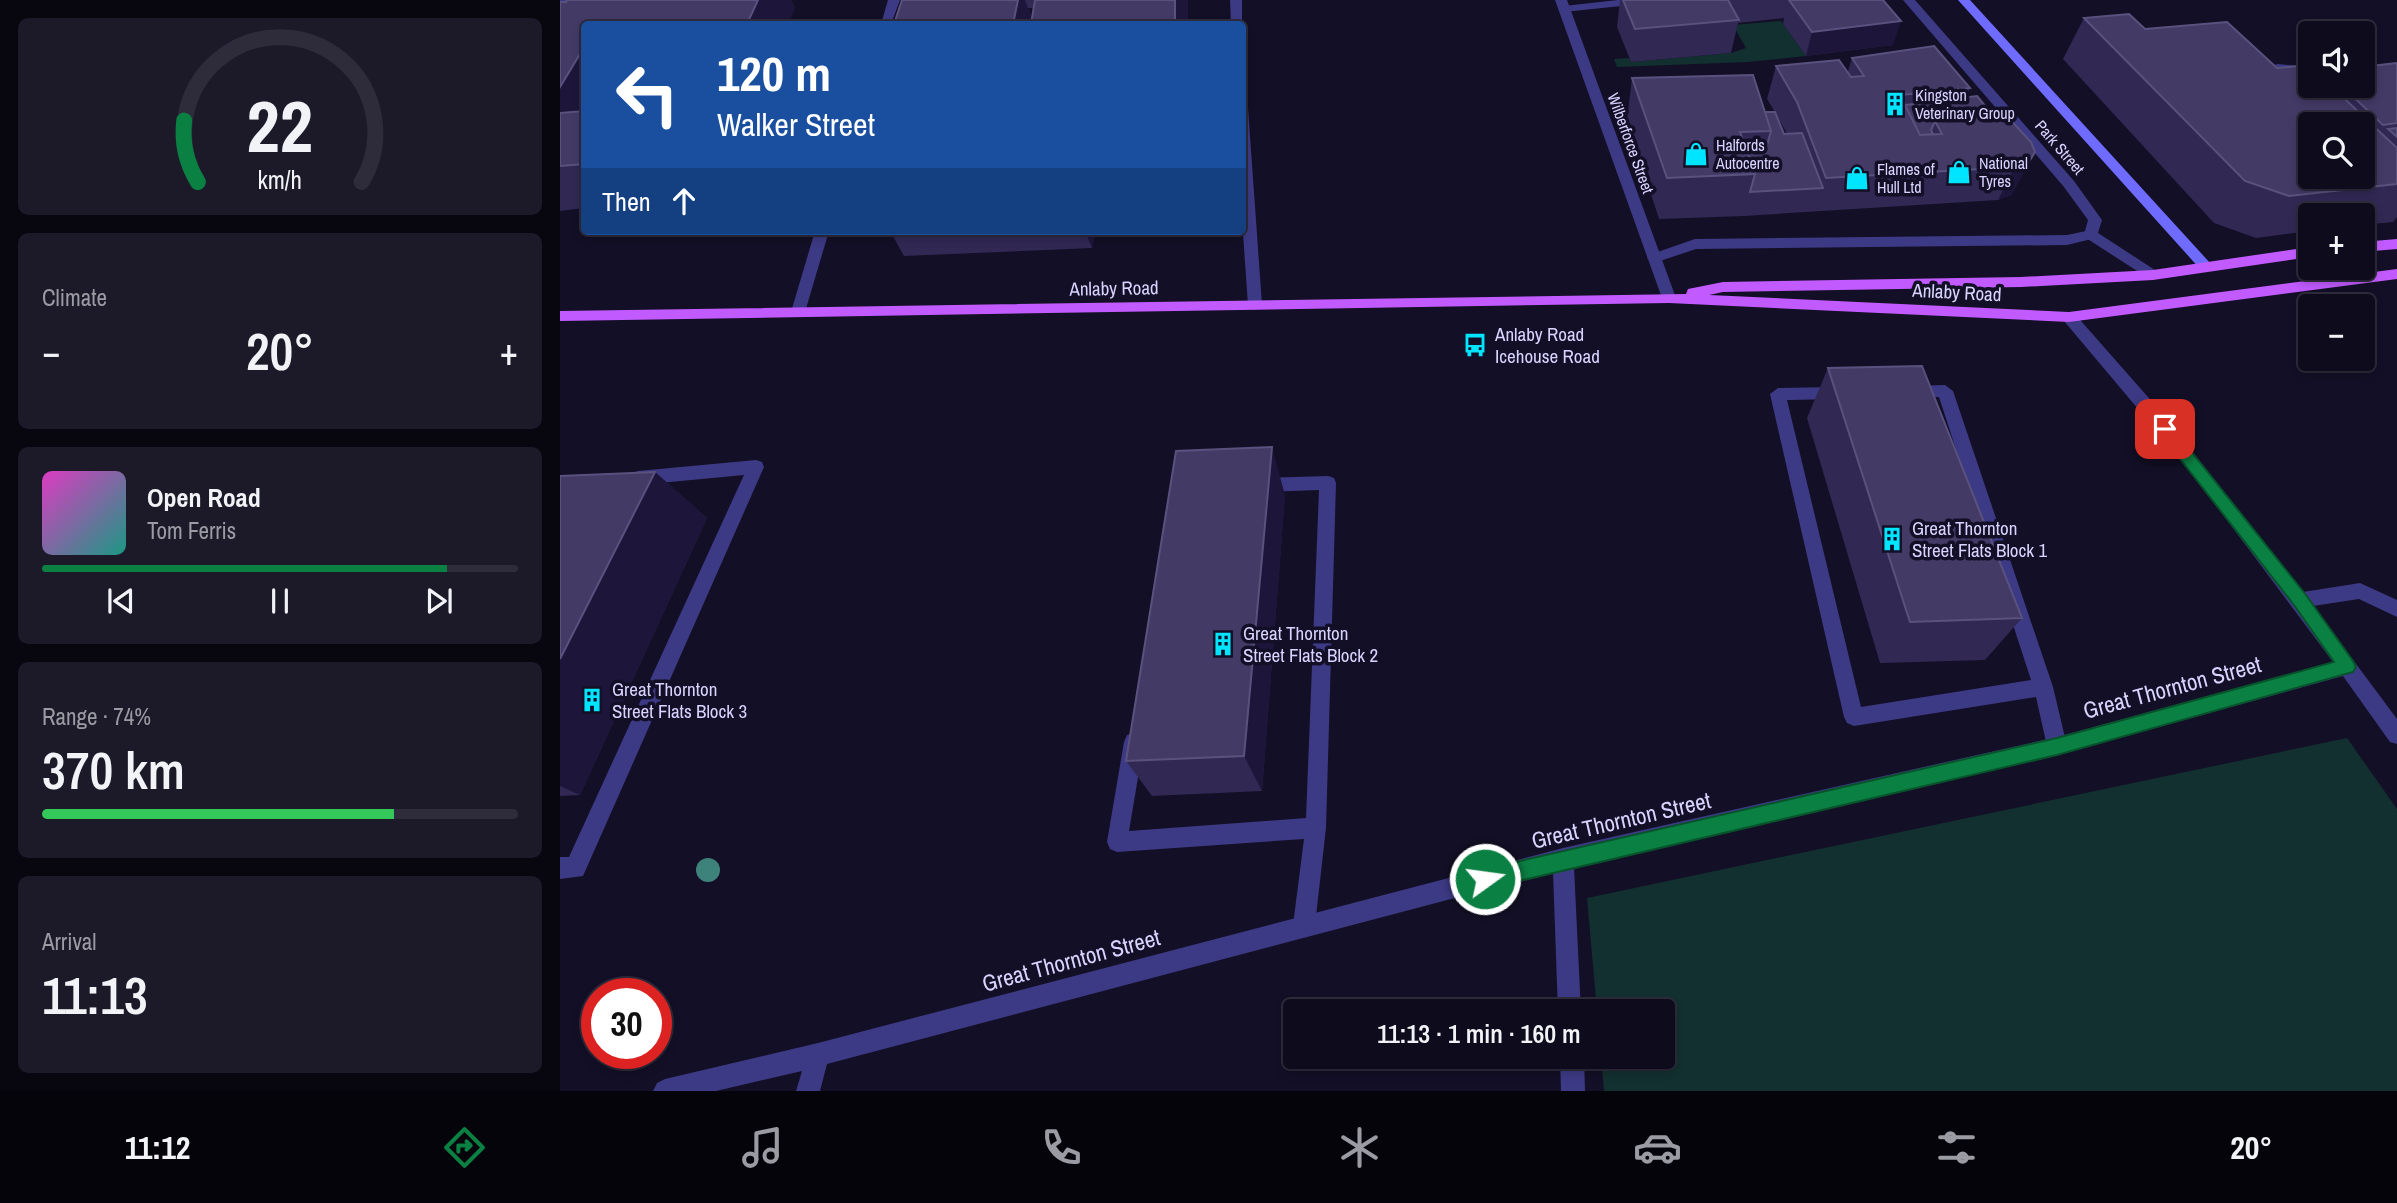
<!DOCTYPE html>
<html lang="en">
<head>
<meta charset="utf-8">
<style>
  body { margin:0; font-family:"Archivo Narrow",sans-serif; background:#1c1929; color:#f1f3f6; height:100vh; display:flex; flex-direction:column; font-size:26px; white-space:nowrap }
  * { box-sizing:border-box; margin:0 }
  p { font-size:23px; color:#9b9ba3 }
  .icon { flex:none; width:38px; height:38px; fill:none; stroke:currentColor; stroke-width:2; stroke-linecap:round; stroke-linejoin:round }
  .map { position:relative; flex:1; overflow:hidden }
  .panel { display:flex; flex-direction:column; gap:18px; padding:18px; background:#08060f; width:560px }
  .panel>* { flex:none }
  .top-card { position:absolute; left:21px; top:21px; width:665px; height:214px; border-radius:7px; box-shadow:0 4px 10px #0003,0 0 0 2px #2e2b3b; background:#1a4fa0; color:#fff; overflow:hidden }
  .controls { position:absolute; left:1738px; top:21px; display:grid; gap:14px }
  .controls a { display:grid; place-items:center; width:77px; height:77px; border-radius:7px; background:#0e0b1c; box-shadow:0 4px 10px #0003,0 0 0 2px #2e2b3b; font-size:35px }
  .speed { position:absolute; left:21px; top:978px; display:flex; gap:14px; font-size:35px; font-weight:700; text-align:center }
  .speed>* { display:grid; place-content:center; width:91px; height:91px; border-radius:50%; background:#0e0b1c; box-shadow:0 4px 10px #0003,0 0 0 2px #2e2b3b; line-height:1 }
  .speed .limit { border:10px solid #d22; background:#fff; color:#111 }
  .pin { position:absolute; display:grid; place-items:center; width:60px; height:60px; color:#fff; margin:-30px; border-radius:14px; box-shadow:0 4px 10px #0006 }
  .me { position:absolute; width:77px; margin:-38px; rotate:76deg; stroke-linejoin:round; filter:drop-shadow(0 0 5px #0008) }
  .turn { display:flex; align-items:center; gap:24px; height:147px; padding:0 21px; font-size:32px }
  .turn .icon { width:91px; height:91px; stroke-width:2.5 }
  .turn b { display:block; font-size:49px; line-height:60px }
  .then { display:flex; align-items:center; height:66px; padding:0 21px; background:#0003; gap:14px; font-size:26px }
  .big { font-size:52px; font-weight:600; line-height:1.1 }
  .panel .card { flex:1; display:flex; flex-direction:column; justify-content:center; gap:10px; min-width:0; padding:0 24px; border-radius:10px; background:#1c1929 }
  .panel .dial { align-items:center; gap:0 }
  .dial svg { height:182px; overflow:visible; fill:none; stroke:#2e2b3b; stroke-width:7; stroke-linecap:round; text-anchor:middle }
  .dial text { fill:#f1f3f6; stroke:none }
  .song { display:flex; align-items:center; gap:21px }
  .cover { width:84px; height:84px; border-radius:10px; background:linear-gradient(135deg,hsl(310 70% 55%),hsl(170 70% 35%)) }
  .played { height:7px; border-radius:4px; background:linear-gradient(90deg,#0b8043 85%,#2e2b3b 85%) }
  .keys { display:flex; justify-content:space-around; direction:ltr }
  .heat { display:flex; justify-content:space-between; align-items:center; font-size:38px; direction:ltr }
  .charge { height:10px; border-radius:5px; background:linear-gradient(90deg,#34c759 74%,#2e2b3b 0) }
  .trip { position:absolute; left:723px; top:999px; width:392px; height:70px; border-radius:7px; background:#0e0b1c; box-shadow:0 4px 10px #0003,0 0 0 2px #2e2b3b; font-weight:600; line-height:70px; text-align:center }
  .dock { display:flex; height:112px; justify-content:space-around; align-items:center; background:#06040b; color:#9b9ba3 }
  .dock .icon { width:49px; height:49px }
  .dock .active { color:#0b8043 }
  .dock b { font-size:32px; color:#f1f3f6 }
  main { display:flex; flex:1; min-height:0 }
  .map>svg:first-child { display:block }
  .green { fill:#12302f }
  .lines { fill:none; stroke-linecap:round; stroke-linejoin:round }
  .lane { fill:#3d3a85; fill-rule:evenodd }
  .street { fill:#3d3a85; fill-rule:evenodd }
  .secondary { fill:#6f6bff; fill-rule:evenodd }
  .primary { fill:#c25bff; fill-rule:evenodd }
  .tree { fill:#3d827b }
  .wall { fill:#312854; fill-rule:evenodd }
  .shaded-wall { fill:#1d163a }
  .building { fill:#433a66; stroke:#5a527e; stroke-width:2; fill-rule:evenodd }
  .route { fill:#0b8043; stroke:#07532c; stroke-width:2 }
  .labels { text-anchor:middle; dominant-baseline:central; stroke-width:7; stroke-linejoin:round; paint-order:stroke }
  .far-poi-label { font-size:16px; fill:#d9d4ff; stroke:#130f26; text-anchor:start }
  .far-street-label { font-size:16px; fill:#d9d4ff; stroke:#130f26 }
  .street-label { font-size:19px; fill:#d9d4ff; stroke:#130f26 }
  .poi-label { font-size:19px; fill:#d9d4ff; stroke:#130f26; text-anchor:start }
  .near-street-label { font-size:23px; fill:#d9d4ff; stroke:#130f26 }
</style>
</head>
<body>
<main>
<section class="panel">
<div class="card dial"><svg viewBox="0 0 100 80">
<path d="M14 69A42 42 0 1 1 86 69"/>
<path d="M14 69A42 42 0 0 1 8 42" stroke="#0b8043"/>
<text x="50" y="56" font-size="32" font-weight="700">22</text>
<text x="50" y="72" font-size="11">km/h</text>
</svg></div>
<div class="card"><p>Climate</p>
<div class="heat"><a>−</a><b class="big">20°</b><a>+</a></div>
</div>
<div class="card">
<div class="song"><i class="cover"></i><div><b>Open Road</b><p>Tom Ferris</p></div></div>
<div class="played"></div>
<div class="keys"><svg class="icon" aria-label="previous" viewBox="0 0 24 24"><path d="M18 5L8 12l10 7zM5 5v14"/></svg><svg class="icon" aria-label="pause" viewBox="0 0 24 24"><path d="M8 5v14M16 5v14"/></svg><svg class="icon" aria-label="next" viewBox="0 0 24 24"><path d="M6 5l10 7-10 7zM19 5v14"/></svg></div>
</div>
<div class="card"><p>Range · 74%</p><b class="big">370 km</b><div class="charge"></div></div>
<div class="card"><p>Arrival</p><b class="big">11:13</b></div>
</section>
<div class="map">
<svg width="1837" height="1091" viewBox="0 0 1837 1091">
  <rect width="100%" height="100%" fill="#130f26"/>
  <path class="green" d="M1221,21L1246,56L1188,62L1057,67L1054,59L1069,58L1071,62L1171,53L1186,48L1173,25Z
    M1787,738L1837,809V1091H1044L1041,1057H1102V1012L1037,1011L1027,898Z"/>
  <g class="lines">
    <path class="lane" d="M0,0H14L0,6Z
      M1058,0H1096L1090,3L1004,12L998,9L1004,6Z
      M1718,64L1750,67V75L1714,71V65Z
      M1531,230L1538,235L1536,238L1507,245L1136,249L1094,263L1087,258L1089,255L1135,239L1507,235Z
      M1385,385L1393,391L1493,687L1507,746L1504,753L1497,755L1490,753L1487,746L1476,697L1294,726L1287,723L1284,717L1210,394L1218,388L1281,387L1289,393L1281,399L1227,400L1301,707L1471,680L1379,397L1348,398L1340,392L1348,386Z
      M196,460L202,462L204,467L23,876L0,879V857H9L184,475L78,485L72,483L70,478L72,473L78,471Z
      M768,476L774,478L776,483L766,828L755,925L752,933L744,936L736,933L733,925L744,839L557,852L550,849L547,842L564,742L567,735L574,733L581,735L584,742L569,831L746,818L759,490L700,492L694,490L692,485L694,480L700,478Z"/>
    <path class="street" d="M328,0H340L331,24H321Z
      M670,0H682V24H671Z
      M995,0H1007L1116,298L1114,302H1104L1102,298Z
      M1343,0H1355L1514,181L1542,220L1538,233L1598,272V278H1588L1526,238L1524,235L1528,220L1504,187Z
      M682,104L688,108L702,305L695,310L688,305L682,219Z
      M255,231H269L245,312L238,317L231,312Z
      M1509,312L1514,313L1602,413L1743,592L1800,583L1837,600V617L1799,599L1753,606L1837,719V744L1830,742L1783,676L1497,755L1014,867L1021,1012H998L993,872L267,1064L260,1091H236L242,1071L156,1091H93L97,1083L105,1079L258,1043L1003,848L1497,737L1773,662L1632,473L1504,321L1502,317Z
      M1000,1057H1024L1025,1091H1001Z"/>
    <path class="secondary" d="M1398,0H1410L1651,264V270H1641Z"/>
    <path class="primary" d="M1837,239V249L1802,252V242Z
      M1750,247V257L1593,280L1461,287L1163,292L1149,295L1509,312L1837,269V279L1509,322L1109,303L0,321V311L1126,294L1128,289L1163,282L1461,277L1593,270Z"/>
  </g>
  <circle class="tree" cx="148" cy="870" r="12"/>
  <path class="wall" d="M7,0H231L235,8L24,24V208L0,211V2H6Z
    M342,0H628V24H334ZM468,8H474L472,18Z
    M1060,0H1323L1333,45L1246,56L1223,24L1224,18L1178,23L1171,53L1071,62L1057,27Z
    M1524,18L1585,29L1717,68L1750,86H1802L1837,63V217L1833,222L1802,225V215H1750V231L1696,238L1654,223L1503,59Z
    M1292,58L1410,88L1406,98L1431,113L1475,152L1451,195L1438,200L1184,216L1099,219L1067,120L1072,78L1205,112H1215L1207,99L1216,66L1288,71ZM1217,115L1227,134H1224Z
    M330,231H536L532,248L344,256Z
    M1268,368L1462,618L1425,660L1320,663L1247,418Z
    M95,472L147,518L20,795L0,796V476Z
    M725,495L702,791L592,796L566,761Z"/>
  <path class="shaded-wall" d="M198,0H231L235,8L229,24H187Z
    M458,0H465L472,19L471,24H453Z
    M615,0H628V24H615Z
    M1341,21L1333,45L1246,56L1252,32Z
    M23,49L24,50V145L0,134V87Z
    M1475,152L1451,195L1438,200L1455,167Z
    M525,231H536L532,248Z
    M712,447L725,495L702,791L684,756Z
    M95,472L147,518L20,795L0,786V659Z"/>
  <path class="building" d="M7,0H198L187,24H24V49H23L0,87V2H6Z
    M342,0H458L453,24H334Z
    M475,0H615V24H471Z
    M1063,0H1168L1179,20L1075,29Z
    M1229,0H1323L1341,21L1252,32Z
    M1569,14L1585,29L1667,22L1717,68L1749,65L1750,66V86H1771L1837,148V184L1729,196L1685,181L1524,18ZM1750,124H1802V177H1750Z
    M1374,46L1410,88L1340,95L1360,135L1382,134L1375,121L1443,112L1471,142L1475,152L1469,162L1455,167L1266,178L1237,102L1216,66L1279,60L1291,77L1304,76L1292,58Z
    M1837,63V123L1823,125L1782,86H1802V67Z
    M1193,75L1211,131L1180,132L1195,174L1107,178L1072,78Z
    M1417,96L1431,113L1375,121L1371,130L1373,134L1360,135L1345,105Z
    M24,111V164L0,166V113Z
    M1205,112H1215L1224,134L1242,133L1263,188L1190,192L1195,174L1186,149H1206L1211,131Z
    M1837,128V137L1828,129Z
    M1362,366L1462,618L1350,622L1268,368Z
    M712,447L684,756L566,761L616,451Z
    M95,472L0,659V476Z"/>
  <path class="route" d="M1605,424L1610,425L1746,595L1793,661L1796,667L1793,672L1497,755L925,889L919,886L916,879L919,872L925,869L1497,738L1774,662L1734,605L1600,433L1598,429L1600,425Z"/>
  <defs>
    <g id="building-bare" transform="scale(1.89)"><path d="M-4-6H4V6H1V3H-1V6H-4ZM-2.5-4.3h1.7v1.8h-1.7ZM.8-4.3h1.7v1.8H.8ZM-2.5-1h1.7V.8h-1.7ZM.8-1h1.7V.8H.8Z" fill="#00e5ff" stroke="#130f26" stroke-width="2.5" paint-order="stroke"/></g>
    <g id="shop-bare" transform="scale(1.89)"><path d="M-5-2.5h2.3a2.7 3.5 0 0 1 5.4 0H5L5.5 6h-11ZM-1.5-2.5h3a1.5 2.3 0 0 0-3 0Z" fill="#00e5ff" stroke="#130f26" stroke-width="2.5" paint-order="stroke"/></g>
    <g id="bus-bare" transform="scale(1.89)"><path d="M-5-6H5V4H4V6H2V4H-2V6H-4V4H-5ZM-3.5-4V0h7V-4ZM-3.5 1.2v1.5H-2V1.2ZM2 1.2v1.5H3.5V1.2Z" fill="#00e5ff" stroke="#130f26" stroke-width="2.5" paint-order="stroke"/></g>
  </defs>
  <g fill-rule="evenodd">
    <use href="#building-bare" x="1335" y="104"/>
    <use href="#shop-bare" x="1136" y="154"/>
    <use href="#shop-bare" x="1399" y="172"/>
    <use href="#shop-bare" x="1297" y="178"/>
    <use href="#bus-bare" x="915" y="345"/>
    <use href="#building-bare" x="1332" y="539"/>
    <use href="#building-bare" x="663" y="644"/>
    <use href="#building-bare" x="32" y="700"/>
  </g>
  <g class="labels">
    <g class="far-poi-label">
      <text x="1355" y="95">Kingston<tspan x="1355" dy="18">Veterinary Group</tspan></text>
      <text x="1156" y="145">Halfords<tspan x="1156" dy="18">Autocentre</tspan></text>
      <text x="1419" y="163">National<tspan x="1419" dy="18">Tyres</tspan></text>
      <text x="1317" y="169">Flames of<tspan x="1317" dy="18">Hull Ltd</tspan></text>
    </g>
    <g class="far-street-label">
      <text transform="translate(1071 143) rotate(70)">Wilberforce Street</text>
      <text transform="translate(1500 147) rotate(49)">Park Street</text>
    </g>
    <g class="street-label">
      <text transform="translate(554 288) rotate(-1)">Anlaby Road</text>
      <text transform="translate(1397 292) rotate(3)">Anlaby Road</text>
    </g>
    <g class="poi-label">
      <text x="935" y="334">Anlaby Road<tspan x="935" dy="22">Icehouse Road</tspan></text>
      <text x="1352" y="528">Great Thornton<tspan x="1352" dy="22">Street Flats Block 1</tspan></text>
      <text x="683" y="633">Great Thornton<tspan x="683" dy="22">Street Flats Block 2</tspan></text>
      <text x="52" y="689">Great Thornton<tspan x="52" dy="22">Street Flats Block 3</tspan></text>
    </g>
    <g class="near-street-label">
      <text transform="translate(1612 687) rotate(-15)">Great Thornton Street</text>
      <text transform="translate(1061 820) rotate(-13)">Great Thornton Street</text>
      <text transform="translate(511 960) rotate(-15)">Great Thornton Street</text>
    </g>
  </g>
</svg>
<div class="controls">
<a><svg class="icon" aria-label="sound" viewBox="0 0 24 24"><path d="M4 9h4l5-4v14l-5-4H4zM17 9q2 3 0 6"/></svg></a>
<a><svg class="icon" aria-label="search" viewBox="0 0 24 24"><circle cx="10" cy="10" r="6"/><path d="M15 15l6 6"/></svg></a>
<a>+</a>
<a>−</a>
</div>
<div class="speed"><div class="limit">30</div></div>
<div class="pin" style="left:1605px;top:429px;background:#d93025"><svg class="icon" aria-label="arrive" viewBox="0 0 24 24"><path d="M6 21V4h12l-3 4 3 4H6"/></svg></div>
<svg class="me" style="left:925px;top:879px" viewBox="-20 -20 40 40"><circle r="17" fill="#0b8043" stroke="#fff" stroke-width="3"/><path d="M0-11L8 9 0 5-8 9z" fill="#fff"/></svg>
<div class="trip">11:13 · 1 min · 160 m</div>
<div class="top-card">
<div class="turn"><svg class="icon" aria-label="left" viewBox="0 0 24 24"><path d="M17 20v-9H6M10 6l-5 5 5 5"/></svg><div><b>120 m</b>Walker Street</div></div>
<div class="then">Then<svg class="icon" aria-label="ahead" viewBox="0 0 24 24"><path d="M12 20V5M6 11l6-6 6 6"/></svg></div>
</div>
</div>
</main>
<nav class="dock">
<b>11:12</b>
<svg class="icon active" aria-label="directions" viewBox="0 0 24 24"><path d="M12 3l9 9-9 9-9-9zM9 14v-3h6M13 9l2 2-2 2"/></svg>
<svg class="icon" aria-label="music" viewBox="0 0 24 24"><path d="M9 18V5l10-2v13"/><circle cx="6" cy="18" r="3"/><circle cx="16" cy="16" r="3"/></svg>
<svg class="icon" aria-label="phone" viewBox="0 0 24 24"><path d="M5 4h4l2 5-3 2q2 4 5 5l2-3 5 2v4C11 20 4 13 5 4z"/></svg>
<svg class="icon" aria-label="climate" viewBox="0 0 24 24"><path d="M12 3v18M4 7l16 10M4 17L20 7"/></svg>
<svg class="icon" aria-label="car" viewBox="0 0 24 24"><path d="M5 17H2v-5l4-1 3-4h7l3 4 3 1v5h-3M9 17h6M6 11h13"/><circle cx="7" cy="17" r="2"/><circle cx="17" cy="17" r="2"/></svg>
<svg class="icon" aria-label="filters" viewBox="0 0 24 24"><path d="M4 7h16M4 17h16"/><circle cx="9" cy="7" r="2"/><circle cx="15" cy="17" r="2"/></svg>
<b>20°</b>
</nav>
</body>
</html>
